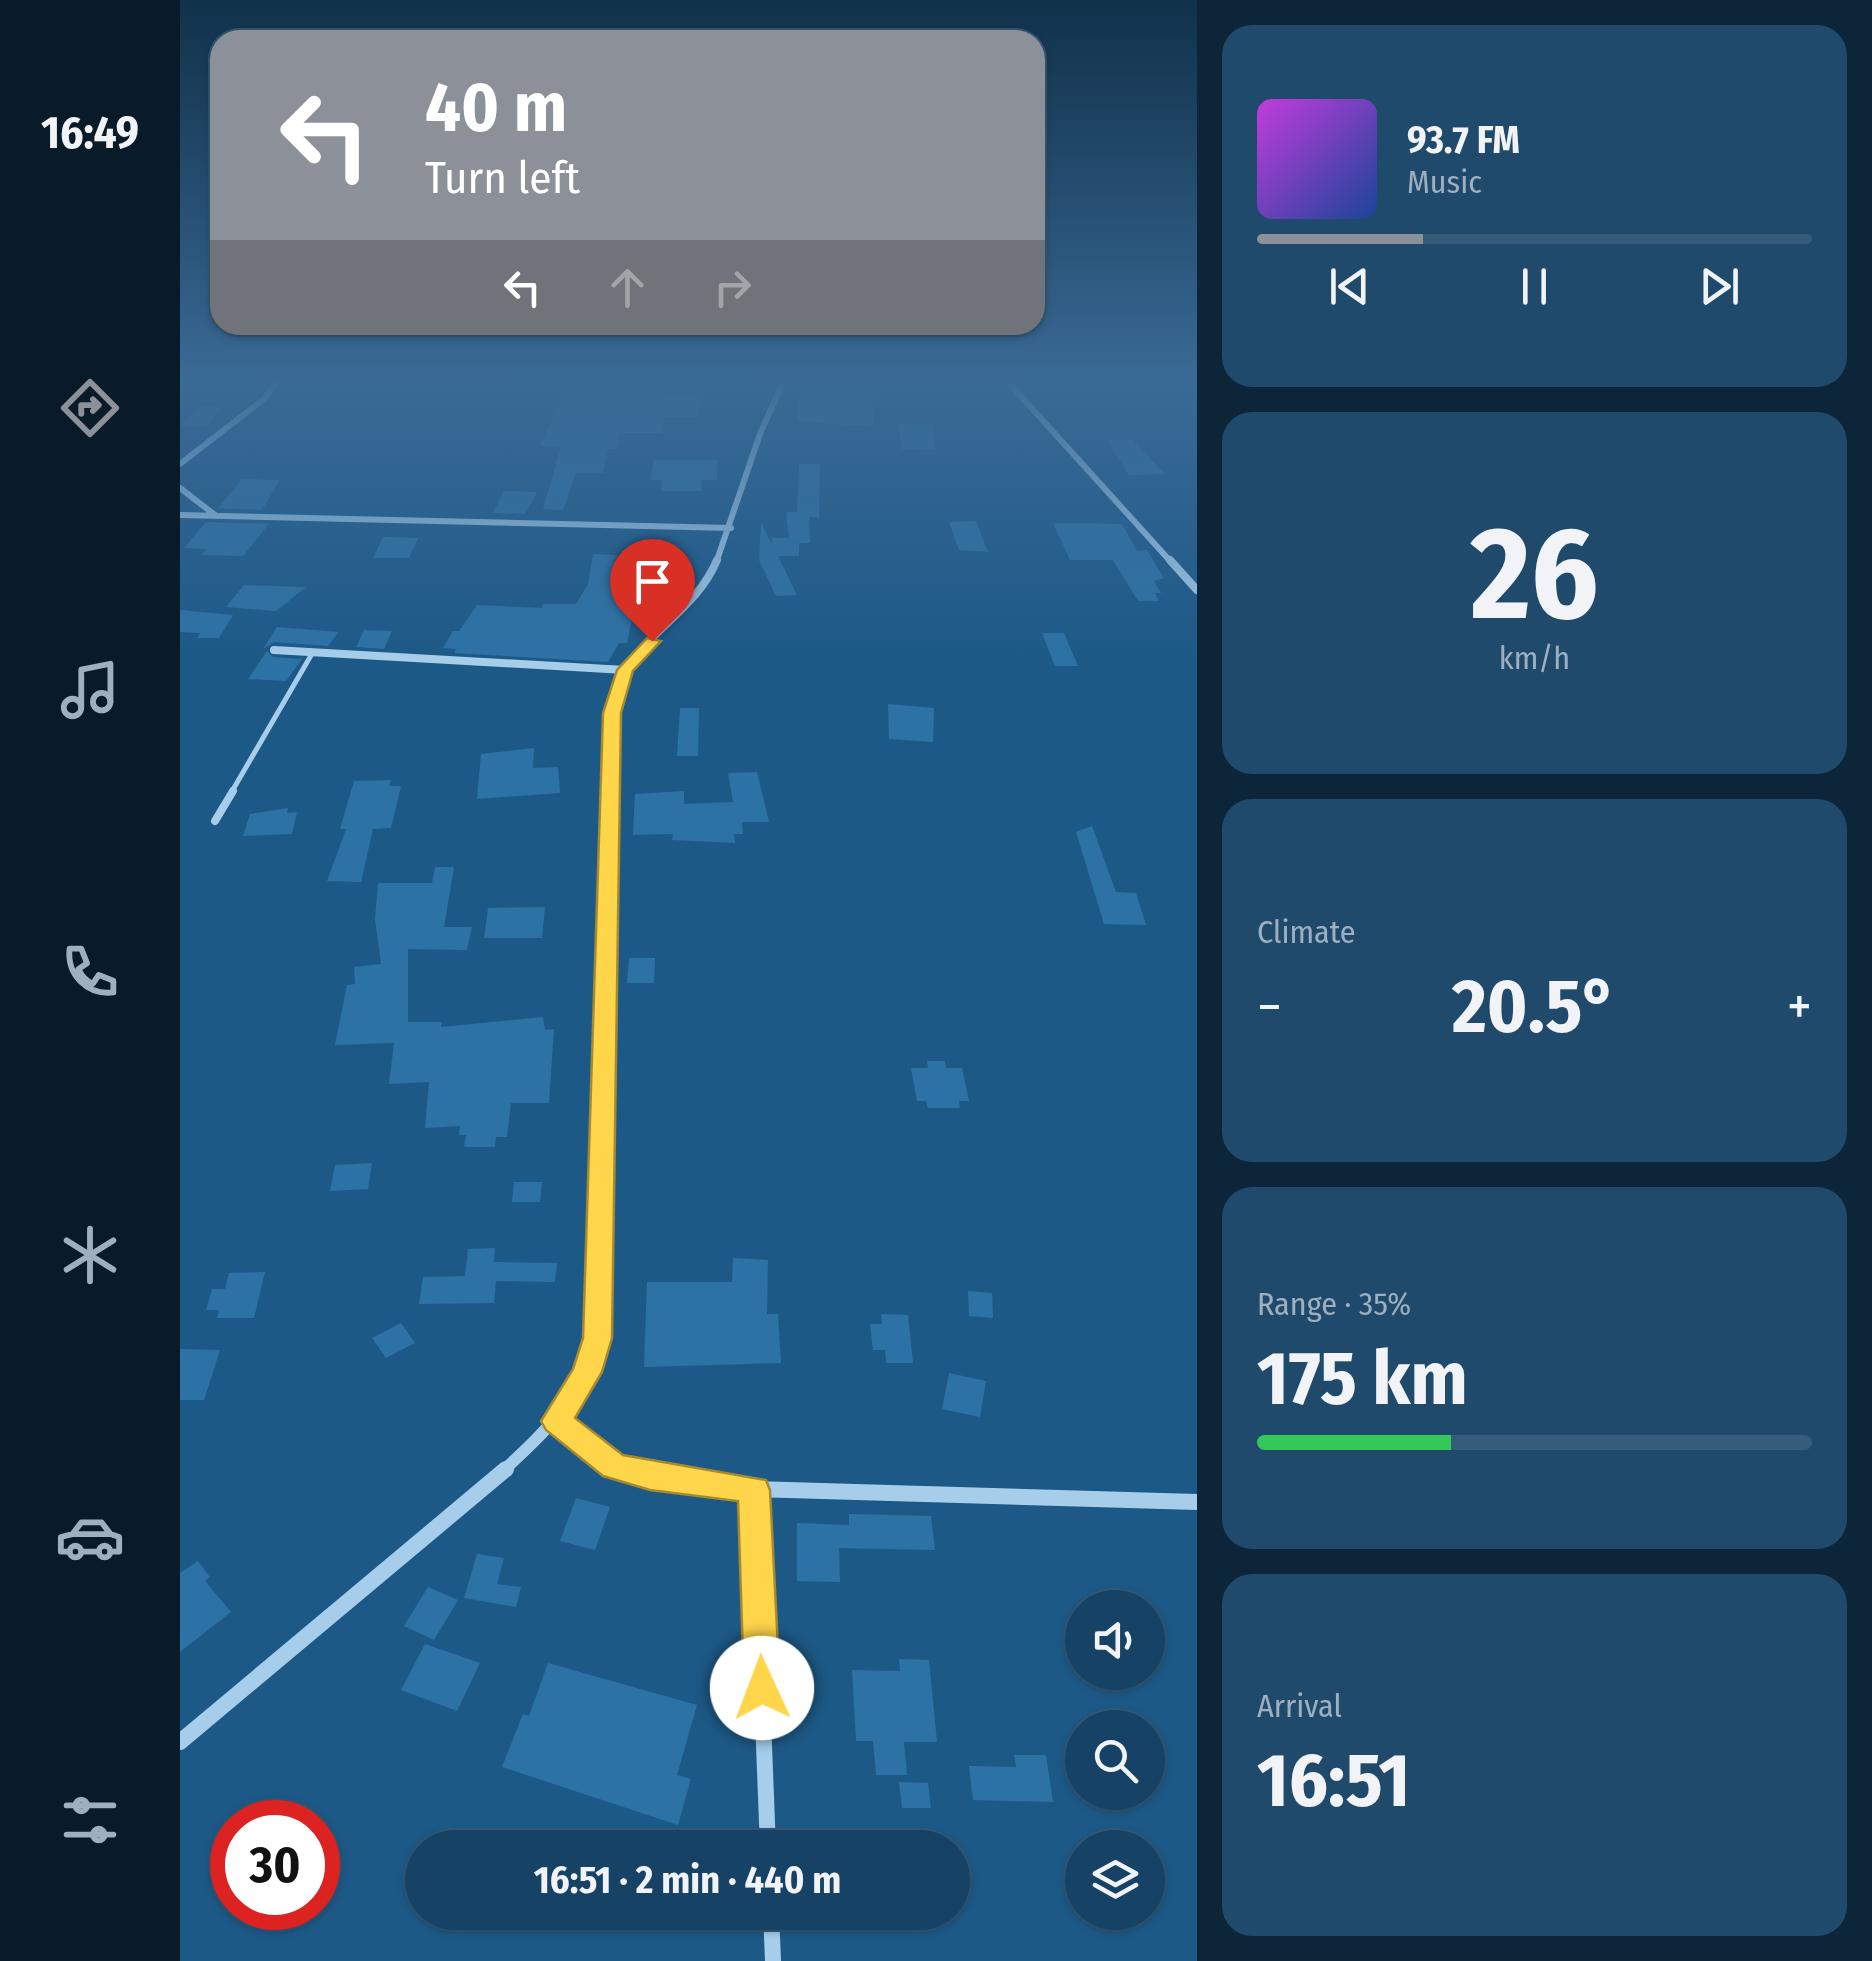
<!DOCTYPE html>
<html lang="en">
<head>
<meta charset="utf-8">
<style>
  body { margin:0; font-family:"Fira Sans Condensed",sans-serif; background:#1f4a6b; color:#f1f3f6; height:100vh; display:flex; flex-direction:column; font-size:38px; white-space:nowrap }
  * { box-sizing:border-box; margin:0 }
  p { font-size:32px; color:#9eb0bf }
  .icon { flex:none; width:55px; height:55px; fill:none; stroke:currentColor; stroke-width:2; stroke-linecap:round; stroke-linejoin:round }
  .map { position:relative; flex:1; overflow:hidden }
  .drawer { display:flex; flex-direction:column; gap:25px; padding:25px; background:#0c2538; width:675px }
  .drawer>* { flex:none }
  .guide { position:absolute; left:30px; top:30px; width:835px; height:305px; border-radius:30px; box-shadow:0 2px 8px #0004,0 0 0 2px #355c79; background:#8c9099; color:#fff; overflow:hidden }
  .fabs { position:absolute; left:885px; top:1590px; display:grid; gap:20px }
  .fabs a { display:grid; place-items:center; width:100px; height:100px; border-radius:50%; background:#164365; box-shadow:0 2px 8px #0004,0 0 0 2px #355c79; font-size:50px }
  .speed { position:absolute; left:30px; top:1800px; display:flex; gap:20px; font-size:50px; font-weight:700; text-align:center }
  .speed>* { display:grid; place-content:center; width:130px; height:130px; border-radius:50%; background:#164365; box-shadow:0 2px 8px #0004,0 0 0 2px #355c79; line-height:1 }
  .speed .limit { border:15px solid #d22; background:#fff; color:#111 }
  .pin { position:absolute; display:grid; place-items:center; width:85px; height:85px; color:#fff; margin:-102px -42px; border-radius:50% 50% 50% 0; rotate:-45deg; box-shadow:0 0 10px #0007 }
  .pin .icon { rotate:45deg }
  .me { position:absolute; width:110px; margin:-55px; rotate:358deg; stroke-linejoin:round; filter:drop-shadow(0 0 8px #0008) }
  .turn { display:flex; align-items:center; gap:35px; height:210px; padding:0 50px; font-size:45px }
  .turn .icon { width:130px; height:130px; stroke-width:2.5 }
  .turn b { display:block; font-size:70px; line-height:85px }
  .lanes { display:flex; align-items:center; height:95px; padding:0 50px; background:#0003; justify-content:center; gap:50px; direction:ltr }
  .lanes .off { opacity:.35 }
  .big { font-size:75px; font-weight:700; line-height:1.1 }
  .drawer .card { flex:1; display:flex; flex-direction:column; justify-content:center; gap:15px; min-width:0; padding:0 35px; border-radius:30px; background:#1f4a6b }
  .drawer .dial { align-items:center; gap:0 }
  .dial b { font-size:130px; line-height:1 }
  .song { display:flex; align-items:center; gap:30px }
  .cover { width:120px; height:120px; border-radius:15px; background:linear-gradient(135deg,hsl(290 70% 55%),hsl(220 70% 35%)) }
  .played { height:10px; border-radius:5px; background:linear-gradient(90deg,#8c9099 30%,#355c79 30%) }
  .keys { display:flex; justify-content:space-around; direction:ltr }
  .heat { display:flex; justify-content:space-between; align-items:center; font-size:55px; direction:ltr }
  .charge { height:15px; border-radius:8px; background:linear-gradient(90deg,#34c759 35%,#355c79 0) }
  .trip { position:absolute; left:225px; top:1830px; width:565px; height:100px; border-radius:50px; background:#164365; box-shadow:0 2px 8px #0004,0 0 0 2px #355c79; font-weight:700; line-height:100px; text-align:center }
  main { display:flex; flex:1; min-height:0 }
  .tab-bar { display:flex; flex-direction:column; width:180px; justify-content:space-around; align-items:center; background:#091b28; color:#9eb0bf }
  .tab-bar .icon { width:70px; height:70px }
  .tab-bar .selected { color:#8c9099 }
  .tab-bar b { font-size:45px; color:#f1f3f6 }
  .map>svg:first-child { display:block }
  .building { fill:#2d72a5 }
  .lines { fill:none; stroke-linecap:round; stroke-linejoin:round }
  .service-far1 { stroke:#a6ceeb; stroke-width:5 }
  .service { stroke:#a6ceeb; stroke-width:8 }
  .minor-far4 { stroke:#a6ceeb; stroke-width:6 }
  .minor-far3 { stroke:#a6ceeb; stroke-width:8 }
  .minor-far2 { stroke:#a6ceeb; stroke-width:10 }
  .minor-far1 { stroke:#a6ceeb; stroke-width:12 }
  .minor { stroke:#a6ceeb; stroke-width:16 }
  .route { fill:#ffd54a; stroke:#a68a30; stroke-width:2.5 }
</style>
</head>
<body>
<main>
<nav class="tab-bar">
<b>16:49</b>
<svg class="icon selected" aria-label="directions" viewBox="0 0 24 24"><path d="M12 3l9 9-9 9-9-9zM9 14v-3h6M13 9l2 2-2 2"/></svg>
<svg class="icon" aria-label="music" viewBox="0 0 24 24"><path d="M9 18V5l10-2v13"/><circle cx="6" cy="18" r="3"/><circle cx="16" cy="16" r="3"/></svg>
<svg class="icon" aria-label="phone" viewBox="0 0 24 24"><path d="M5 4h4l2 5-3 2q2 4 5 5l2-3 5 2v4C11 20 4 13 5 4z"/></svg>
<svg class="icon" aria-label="climate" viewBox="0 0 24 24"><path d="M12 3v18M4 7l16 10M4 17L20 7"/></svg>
<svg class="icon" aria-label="car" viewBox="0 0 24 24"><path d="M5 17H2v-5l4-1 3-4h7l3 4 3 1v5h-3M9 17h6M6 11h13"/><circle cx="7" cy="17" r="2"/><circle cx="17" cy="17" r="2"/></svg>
<svg class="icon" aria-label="filters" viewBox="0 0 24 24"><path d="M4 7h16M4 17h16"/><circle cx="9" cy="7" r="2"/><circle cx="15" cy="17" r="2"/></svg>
</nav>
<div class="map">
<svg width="1017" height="1961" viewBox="0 0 1017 1961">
  <rect width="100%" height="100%" fill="#1d5987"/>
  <path class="building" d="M624,387L693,390V427L617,421L618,398H623Z
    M428,393L522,396L518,417H484L483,433H440L437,449H428L423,473H396L383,510L363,509L381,446H360L382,398L420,399L426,398Z
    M16,407H41L26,427H1Z
    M719,423L752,424L755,450L721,449Z
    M927,440H953L985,474L949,475Z
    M474,460H538L537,480H522L521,491H481L482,480H470Z
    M619,464H640L639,518L629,517L630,543H619V556H598L617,595L596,596L579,560L581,522L592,545V538H609L606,512H617Z
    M62,479L100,480L82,510L38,508Z
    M324,491L357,492L345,514L313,513Z
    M796,521L808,552L779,550L769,522Z
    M26,522L89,524L63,556L22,555L26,549L4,548Z
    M873,523L942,524L957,551L967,550L984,578L974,581L981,593H975L979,601H958L933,560H890Z
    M203,537L238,538L229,558H193Z
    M413,554L438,555L434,561L466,565L444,592L457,594L447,643H439L428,662L274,653L276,649L263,648L273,631H279L297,605L362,608L363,604H396L408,584Z
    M64,585L126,587L96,611L46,607Z
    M0,610L53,615L39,638H17L20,633L0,632Z
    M97,627L159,632L148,646L94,642L83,649Z
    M184,630L212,631L204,649L176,647Z
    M862,633H884L898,666H875Z
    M87,651L93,657L122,659L106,681L68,679Z
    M708,704L754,708L753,742L709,739Z
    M500,708H519L518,756H497Z
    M354,748L353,768L378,767L380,793L297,799L301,754Z
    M577,772L589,822H562L563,834H554L555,843L492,840L493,834L453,835L455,794L504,791V804L553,802L548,773Z
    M211,780L209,786H221L211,828L193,829L181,882L147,881L166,829H160L174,781Z
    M108,808L107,813L117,812L112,834L63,836L70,814Z
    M912,826L936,892L956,893L966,925L924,924L896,832Z
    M255,867H274L264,927H292L287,950L228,949V1022H262L261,1027L363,1017L365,1030L374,1029L369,1103H331L327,1137H316L315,1147H284L286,1135H279L280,1126L245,1128L249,1082L209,1084L214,1043L155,1045L167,985L175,984L174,967L201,964L195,919L198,883H252Z
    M365,907L362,938H304L308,908Z
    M449,958H475L474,983H447Z
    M747,1061H765L766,1068H782L789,1101H779L780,1108H748L746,1101H737L731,1068H748Z
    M192,1163L188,1189L150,1191L155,1165Z
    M334,1182H362L360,1202H332Z
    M315,1248L314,1262L377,1263L375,1282L316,1281L314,1303L239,1304L243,1277L285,1276L288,1249Z
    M553,1258L588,1260L587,1314H598L601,1363L464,1367L467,1282H552Z
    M85,1272L74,1318H37L39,1310H26L32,1289H45L49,1273Z
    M788,1291L812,1293L813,1318L789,1316Z
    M701,1314L728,1315L733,1363H706L705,1350H693L690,1324H702Z
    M221,1323L235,1343L206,1358L192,1338Z
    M0,1349L40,1350L24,1400H0Z
    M769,1373L806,1381L800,1417L762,1409Z
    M396,1498L430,1507L415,1550L380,1541Z
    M669,1514L751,1516L755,1550L659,1548L660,1582L617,1581V1523L669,1525Z
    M297,1554L324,1558L317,1584L341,1587L336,1607L284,1598Z
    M18,1561L30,1577L25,1581L51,1612L0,1652V1573Z
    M248,1587L278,1600L254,1640L224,1626Z
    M245,1644L300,1663L277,1711L221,1690Z
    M719,1659L749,1660L757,1742H724L727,1775H696L693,1741H676L672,1670L720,1671Z
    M368,1663L517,1705L497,1775L511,1779L498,1825L322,1767L343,1714L349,1716Z
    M834,1755H866L873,1802L793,1800L789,1766L836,1767Z
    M719,1782L748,1783L751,1808H722Z"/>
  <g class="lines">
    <path class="service-far1" d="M51,793L133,652"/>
    <path class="service" d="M35,821L53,791"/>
    <path class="minor-far4" d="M828,382L992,563
      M0,464L84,399L97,382
      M0,488L35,515
      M0,515L551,528
      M536,563L580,434L603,382"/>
    <path class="minor-far3" d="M990,560L1017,590
      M94,650L445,670
      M430,793C431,755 424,702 446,669C473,628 518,606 537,560"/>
    <path class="minor-far2" d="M424,1090L430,791"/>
    <path class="minor-far1" d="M377,1421L434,1467L450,1471
      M323,1471C370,1427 397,1402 418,1339L424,1087"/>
    <path class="minor" d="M440,1469L574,1489L1017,1502
      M574,1489L588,1848
      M0,1742L326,1469
      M591,1912L593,1961"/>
  </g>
  <linearGradient id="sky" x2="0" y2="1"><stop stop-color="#10314a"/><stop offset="0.58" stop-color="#3a6a96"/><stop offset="1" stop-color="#3a6a96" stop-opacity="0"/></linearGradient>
  <rect width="1017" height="657" fill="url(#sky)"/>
  <path class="route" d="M467,638L481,641L453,671L441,713L432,1338L422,1372L395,1418L443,1455L586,1480L590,1490L600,1688L595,1701L582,1706L569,1701L564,1688L558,1501L470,1490L423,1476L366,1430L361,1421L393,1369L403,1338L423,713L437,670Z"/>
</svg>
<div class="fabs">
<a><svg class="icon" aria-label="sound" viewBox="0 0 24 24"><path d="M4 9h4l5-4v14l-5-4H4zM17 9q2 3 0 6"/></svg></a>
<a><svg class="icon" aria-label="search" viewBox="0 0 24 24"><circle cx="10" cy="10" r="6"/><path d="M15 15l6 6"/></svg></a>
<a><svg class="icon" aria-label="layers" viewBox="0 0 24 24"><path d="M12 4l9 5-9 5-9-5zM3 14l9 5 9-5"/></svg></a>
</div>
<div class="speed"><div class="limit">30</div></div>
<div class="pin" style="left:472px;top:641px;background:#d93025"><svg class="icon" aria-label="arrive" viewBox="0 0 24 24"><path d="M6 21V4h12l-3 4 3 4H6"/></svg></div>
<svg class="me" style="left:582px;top:1688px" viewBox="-20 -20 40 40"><circle r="19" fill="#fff"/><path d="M0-13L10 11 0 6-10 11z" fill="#ffd54a"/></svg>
<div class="trip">16:51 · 2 min · 440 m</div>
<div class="guide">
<div class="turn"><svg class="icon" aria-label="left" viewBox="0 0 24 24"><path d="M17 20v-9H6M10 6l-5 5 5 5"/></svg><div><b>40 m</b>Turn left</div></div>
<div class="lanes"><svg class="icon" aria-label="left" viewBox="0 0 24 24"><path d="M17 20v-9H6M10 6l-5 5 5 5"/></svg><svg class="icon off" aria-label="ahead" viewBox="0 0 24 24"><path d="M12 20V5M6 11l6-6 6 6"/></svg><svg class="icon off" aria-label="right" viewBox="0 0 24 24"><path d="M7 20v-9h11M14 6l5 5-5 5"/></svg></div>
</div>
</div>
<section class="drawer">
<div class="card">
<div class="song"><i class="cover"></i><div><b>93.7 FM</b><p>Music</p></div></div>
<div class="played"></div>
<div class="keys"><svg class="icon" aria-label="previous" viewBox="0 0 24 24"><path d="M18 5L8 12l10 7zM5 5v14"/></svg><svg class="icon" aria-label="pause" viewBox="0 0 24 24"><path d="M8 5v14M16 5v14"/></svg><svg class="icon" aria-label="next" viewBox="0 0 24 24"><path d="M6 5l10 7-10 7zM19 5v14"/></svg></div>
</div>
<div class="card dial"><b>26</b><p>km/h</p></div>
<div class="card"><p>Climate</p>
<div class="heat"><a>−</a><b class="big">20.5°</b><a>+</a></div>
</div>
<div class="card"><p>Range · 35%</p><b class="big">175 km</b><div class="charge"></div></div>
<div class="card"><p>Arrival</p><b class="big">16:51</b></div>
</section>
</main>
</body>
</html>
